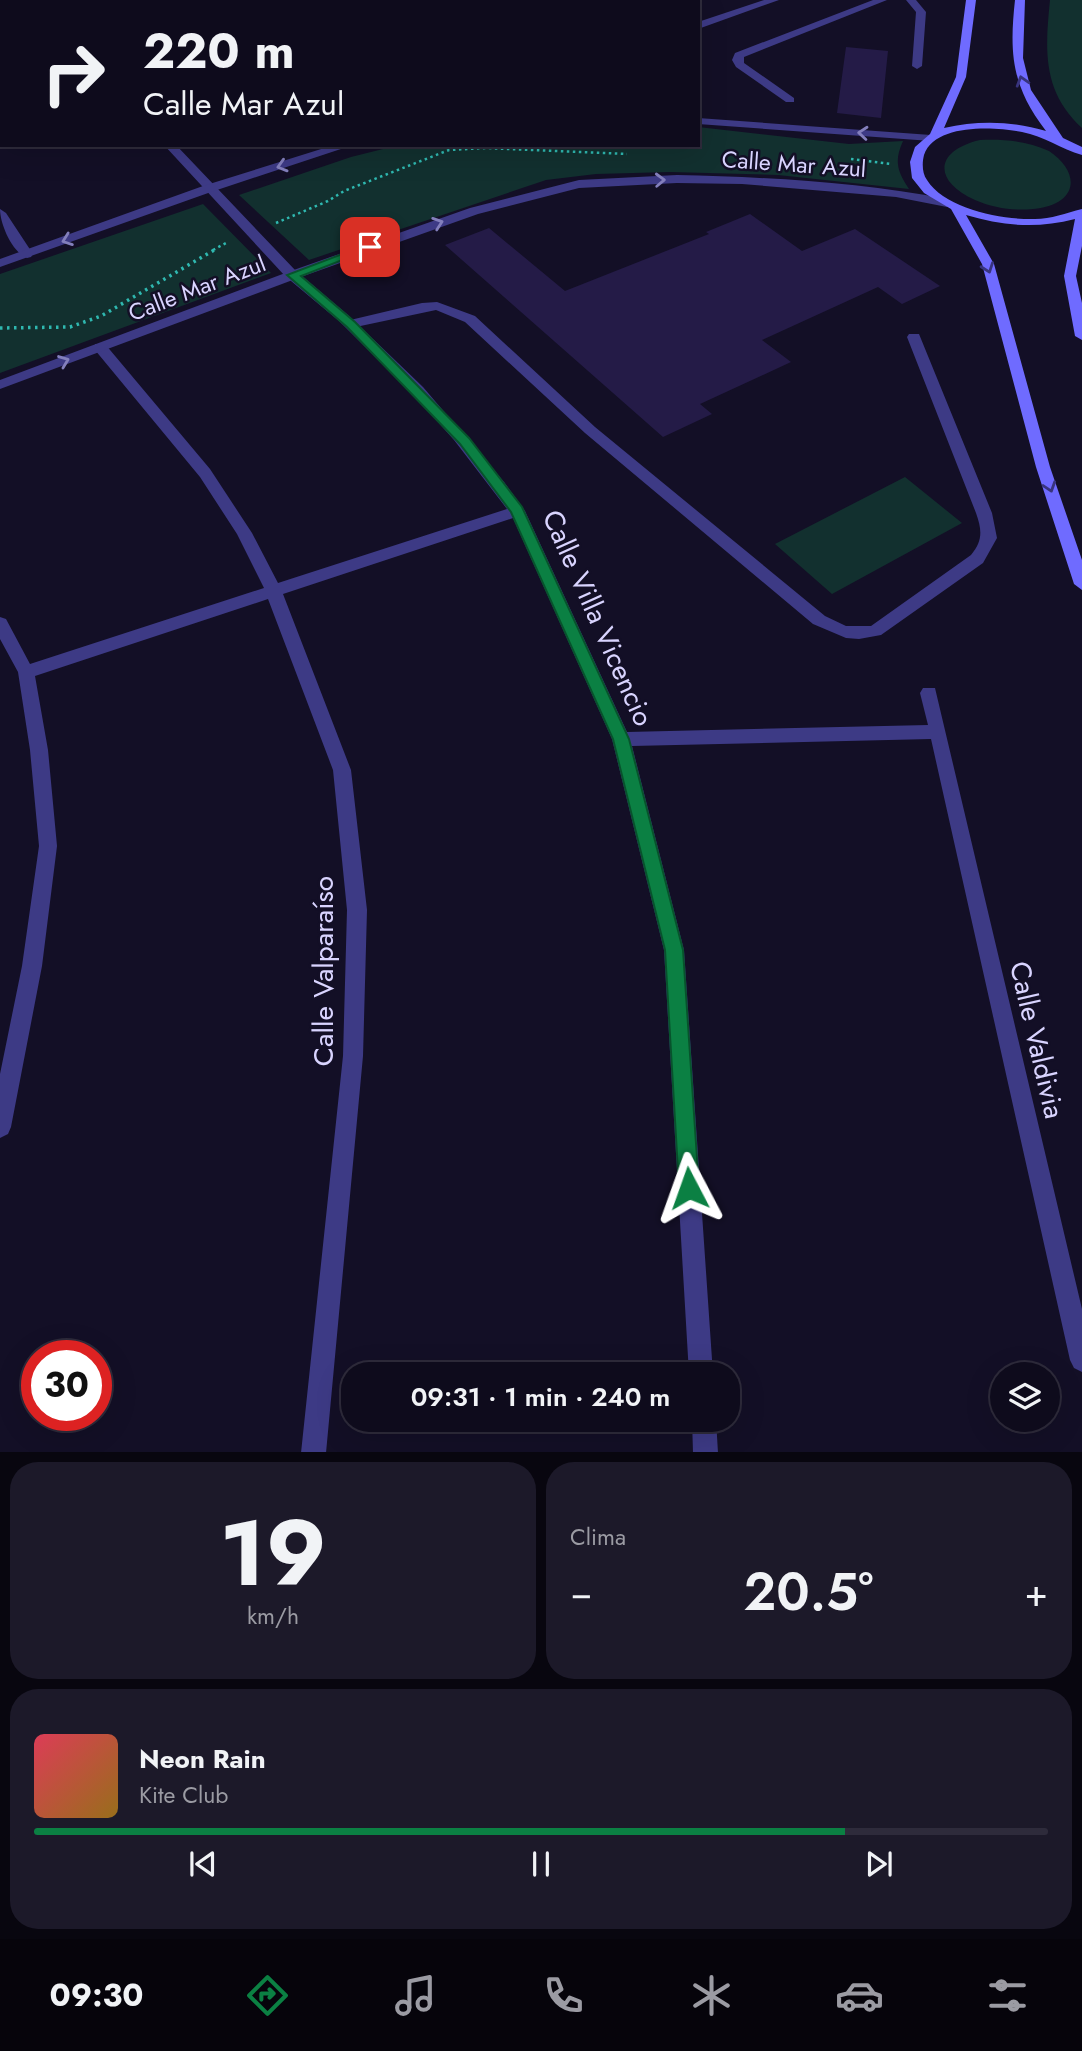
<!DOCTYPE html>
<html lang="es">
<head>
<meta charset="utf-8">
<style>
  body { margin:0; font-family:Jost,sans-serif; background:#1c1929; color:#f1f3f6; height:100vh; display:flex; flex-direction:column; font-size:26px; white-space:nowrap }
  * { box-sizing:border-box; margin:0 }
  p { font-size:23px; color:#9b9ba3 }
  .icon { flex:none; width:38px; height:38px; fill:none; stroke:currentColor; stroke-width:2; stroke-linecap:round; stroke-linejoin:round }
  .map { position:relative; height:1452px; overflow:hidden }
  .drawer { display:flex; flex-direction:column; gap:10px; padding:10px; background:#08060f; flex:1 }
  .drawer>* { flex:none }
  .hud { position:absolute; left:0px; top:0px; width:700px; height:147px; box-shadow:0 7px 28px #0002,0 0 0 2px #2e2b3b; background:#0e0b1c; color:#f1f3f6; overflow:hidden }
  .buttons { position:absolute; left:990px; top:1362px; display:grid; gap:14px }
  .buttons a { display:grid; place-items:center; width:70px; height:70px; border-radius:50%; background:#0e0b1c; box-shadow:0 7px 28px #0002,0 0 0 2px #2e2b3b; font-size:35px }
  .speed { position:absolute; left:21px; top:1340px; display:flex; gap:14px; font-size:35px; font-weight:700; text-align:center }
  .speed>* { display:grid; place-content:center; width:91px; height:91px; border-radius:50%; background:#0e0b1c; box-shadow:0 7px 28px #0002,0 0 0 2px #2e2b3b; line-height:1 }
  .speed .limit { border:10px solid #d22; background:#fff; color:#111 }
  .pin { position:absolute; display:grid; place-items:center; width:60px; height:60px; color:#fff; margin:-30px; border-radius:14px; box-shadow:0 4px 10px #0006 }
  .me { position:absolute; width:77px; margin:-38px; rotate:356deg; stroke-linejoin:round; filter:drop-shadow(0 0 5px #0008) }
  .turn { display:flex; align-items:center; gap:24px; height:147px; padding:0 28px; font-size:32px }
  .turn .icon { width:91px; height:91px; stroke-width:2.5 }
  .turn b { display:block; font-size:49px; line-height:60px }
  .big { font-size:52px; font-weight:600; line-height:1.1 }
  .drawer .tile { flex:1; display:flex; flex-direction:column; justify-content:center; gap:10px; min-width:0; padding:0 24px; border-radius:28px; background:#1c1929 }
  .drawer .dial { align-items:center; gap:0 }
  .dial b { font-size:91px; line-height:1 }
  .song { display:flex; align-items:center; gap:21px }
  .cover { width:84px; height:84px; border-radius:10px; background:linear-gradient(135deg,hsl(350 70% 55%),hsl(40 70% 35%)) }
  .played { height:7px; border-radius:4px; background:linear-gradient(90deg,#0b8043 80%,#2e2b3b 80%) }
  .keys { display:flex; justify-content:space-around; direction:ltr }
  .heat { display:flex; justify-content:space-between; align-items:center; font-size:38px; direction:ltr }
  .drawer .tiles { flex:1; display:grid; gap:10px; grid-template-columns:1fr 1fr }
  .tile:last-child { grid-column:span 2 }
  .trip { position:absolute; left:341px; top:1362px; width:399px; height:70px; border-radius:28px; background:#0e0b1c; box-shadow:0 7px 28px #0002,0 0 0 2px #2e2b3b; font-weight:600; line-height:70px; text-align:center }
  .tab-bar { display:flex; height:112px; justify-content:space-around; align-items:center; background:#06040b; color:#9b9ba3 }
  .tab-bar .icon { width:49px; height:49px }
  .tab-bar .selected { color:#0b8043 }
  .tab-bar b { font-size:32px; color:#f1f3f6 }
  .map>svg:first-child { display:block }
  .green { fill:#12302f }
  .building { fill:#241b47 }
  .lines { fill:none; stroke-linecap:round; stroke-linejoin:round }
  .path-far1 { stroke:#2fb8b0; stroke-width:2.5; stroke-dasharray:2.5 3.5; stroke-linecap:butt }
  .path { stroke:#2fb8b0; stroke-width:3.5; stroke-dasharray:2.5 4.5; stroke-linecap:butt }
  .service { fill:#3d3a85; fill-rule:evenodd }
  .pedestrian { fill:#3d3a85; fill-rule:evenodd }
  .minor { fill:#3d3a85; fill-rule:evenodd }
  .tertiary { fill:#3d3a85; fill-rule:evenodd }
  .secondary { fill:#6f6bff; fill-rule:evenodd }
  .oneway { stroke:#38347d }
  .oneway2 { stroke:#837fbc }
  .route { fill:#0b8043; stroke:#07532c; stroke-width:2 }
  .labels { text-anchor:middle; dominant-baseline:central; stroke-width:5; stroke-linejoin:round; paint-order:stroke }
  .far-street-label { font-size:23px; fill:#d9d4ff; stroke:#130f26 }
  .street-label { font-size:28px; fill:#d9d4ff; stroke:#130f26 }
</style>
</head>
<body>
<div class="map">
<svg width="1082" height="1453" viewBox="0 0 1082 1453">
  <rect width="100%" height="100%" fill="#130f26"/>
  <path class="green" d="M1050,0H1082V128C1042,91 1045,50 1050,0Z
    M698,127L849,144L903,141C894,161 897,171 909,189L778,175L670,172L596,174L546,180L309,260L239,195L351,157L399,145H698Z
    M980,140C1004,139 1027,141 1049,151C1082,173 1078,205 1033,209C1014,211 993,208 975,200C933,181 934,151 980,140Z
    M203,204L271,273L0,373V274Z
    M905,477L962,523L832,594L775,544Z"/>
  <path class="building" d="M846,47L888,51L881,118L837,113Z
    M750,214L802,251L855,229L940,286L902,304L878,287L762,340L791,362L700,404L712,414L663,437L445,245L489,228L565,291L709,234L706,232Z"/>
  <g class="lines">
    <path class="path-far1" d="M851,159L891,164
      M276,223L328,201L344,191L449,150L486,148L627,154
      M213,250L226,243"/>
    <path class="path" d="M0,328L70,327L101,316L216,249"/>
    <path class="service" d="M873,0H887L744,57V63L794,98V102H786L736,67L732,60L735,53Z
      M906,0H916L926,12L922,66L917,69L912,66L916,12Z
      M437,302L475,316L595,427L825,616L846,626H871L971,555C983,541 982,530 976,513L907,337L909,334H919L992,513L997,538L983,563L881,635L859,639L846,638L813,624L585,433L465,322L436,310L351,328L344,324L346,321L422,303Z"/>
    <path class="pedestrian" d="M18,0H41L17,2Z
      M0,1L5,2H2L0,8Z"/>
    <path class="minor" d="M76,0H86L87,2H77Z
      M256,0H266L267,2H257Z
      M427,0H438L439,2H428Z
      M610,0H622L623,2H611Z
      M764,0H779L698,29V22Z
      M164,145H176L295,270L348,315L423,387L504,482L525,511L627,732L928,725L920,693L923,688H935L1082,1309V1372L1074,1368L1070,1360L931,739L632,746L684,950L713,1374H689L664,950L612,739L513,518L283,594L351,770L367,910L363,1056L326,1453H301L343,1056L347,910L333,770L268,599L35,676L48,750L57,846L42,966L11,1127L8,1134L0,1138V1074L22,966L39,846L30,750L18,672L0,639V617L6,619L30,664L264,588L237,534L200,477L95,350V344H105L210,469L252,533L278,583L507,509L454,440L413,394L339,321L285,276Z
      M0,209L6,213L33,254L31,257L27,258C12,252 0,224 0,209Z
      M692,1419H716L718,1453H693Z"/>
    <path class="tertiary" d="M698,118L931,135L937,138L931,141L698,124Z
      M334,145H353L211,192L0,267V259L203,186Z
      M677,175C767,177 858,182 947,199L953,203L947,207L896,197L742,184L677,183L579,188L478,214L298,278L0,389V380L288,272L470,208L579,180Z"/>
    <path class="secondary" d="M966,0H976L966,77L944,128C978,120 1013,121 1046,131C1012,87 1009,54 1015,0H1025L1023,58L1031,90L1063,138L1082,147V155C1061,149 1044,136 1022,132C996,127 935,123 924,155C922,163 922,173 927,180C945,209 1003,220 1035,219C1051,219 1066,213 1082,209V246L1076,276L1082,303V340L1075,336L1064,276L1075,219C1037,229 1003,226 966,215L994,264L1050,467L1082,560V590L1074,584L1036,467L982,264L951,209L924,193L912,178L910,162L915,147L930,134L956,77Z"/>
  </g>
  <defs><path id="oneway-chevron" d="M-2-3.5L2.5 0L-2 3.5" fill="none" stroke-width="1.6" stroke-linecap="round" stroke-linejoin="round" transform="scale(1.75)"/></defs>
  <g class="oneway">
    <use href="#oneway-chevron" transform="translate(1022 81) rotate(-107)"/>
    <use href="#oneway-chevron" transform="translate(988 268) rotate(70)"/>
    <use href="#oneway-chevron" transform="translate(1050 487) rotate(72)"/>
  </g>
  <g class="oneway2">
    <use href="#oneway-chevron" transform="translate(863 133) rotate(-175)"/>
    <use href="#oneway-chevron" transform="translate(282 166) rotate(163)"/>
    <use href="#oneway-chevron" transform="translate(660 180) rotate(-2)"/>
    <use href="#oneway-chevron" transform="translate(438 223) rotate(-19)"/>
    <use href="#oneway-chevron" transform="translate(67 240) rotate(160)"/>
    <use href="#oneway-chevron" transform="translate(64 361) rotate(-21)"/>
  </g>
  <path class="route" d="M366,245L376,247L301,276L355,322L469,438L522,507L629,739L683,950L699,1188L696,1196L689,1199L682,1196L679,1188L665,950L613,739L511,512L460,444L347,327L287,275Z"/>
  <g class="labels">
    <g class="far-street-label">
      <text transform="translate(794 164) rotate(4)">Calle Mar Azul</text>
      <text transform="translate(197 288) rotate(-21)">Calle Mar Azul</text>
    </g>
    <g class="street-label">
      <text transform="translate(598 618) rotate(66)">Calle Villa Vicencio</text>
      <text transform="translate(323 971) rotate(-90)">Calle Valparaíso</text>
      <text transform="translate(1037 1040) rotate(77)">Calle Valdivia</text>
    </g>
  </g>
</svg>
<div class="buttons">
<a><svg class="icon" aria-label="layers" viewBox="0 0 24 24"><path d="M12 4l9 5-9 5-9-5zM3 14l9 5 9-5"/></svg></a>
</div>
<div class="speed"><div class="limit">30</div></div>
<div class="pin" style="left:370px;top:247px;background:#d93025"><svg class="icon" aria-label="arrive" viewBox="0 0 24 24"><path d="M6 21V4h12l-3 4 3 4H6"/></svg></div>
<svg class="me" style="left:689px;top:1188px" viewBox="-20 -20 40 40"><path d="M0-17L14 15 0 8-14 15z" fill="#0b8043" stroke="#fff" stroke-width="4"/></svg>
<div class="trip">09:31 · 1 min · 240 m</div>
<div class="hud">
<div class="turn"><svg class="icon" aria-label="right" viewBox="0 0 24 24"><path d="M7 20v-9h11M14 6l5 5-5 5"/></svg><div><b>220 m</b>Calle Mar Azul</div></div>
</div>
</div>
<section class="drawer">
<div class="tiles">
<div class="tile dial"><b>19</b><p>km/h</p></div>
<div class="tile"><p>Clima</p>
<div class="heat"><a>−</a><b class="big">20.5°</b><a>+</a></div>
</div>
<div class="tile">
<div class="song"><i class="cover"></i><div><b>Neon Rain</b><p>Kite Club</p></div></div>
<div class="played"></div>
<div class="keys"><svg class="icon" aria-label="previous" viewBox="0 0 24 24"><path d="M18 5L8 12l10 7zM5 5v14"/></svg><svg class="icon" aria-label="pause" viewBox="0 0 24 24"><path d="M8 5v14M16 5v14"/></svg><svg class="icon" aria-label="next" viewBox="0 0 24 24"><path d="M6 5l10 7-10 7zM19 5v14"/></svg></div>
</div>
</div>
</section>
<nav class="tab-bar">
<b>09:30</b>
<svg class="icon selected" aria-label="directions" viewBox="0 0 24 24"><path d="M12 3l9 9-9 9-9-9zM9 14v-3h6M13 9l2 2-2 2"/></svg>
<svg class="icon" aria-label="music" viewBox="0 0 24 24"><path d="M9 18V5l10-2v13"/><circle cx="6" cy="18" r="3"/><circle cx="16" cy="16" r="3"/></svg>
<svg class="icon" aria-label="phone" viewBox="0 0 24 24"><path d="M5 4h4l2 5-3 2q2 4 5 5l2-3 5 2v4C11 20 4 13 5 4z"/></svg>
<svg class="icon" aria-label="climate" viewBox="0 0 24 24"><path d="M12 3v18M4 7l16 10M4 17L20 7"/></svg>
<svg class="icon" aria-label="car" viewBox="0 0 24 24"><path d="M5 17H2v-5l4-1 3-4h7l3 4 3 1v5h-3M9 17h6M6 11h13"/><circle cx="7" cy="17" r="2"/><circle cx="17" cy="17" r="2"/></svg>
<svg class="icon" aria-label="filters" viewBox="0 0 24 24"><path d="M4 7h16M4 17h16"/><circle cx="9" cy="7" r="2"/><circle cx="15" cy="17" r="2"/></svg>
</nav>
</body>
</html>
